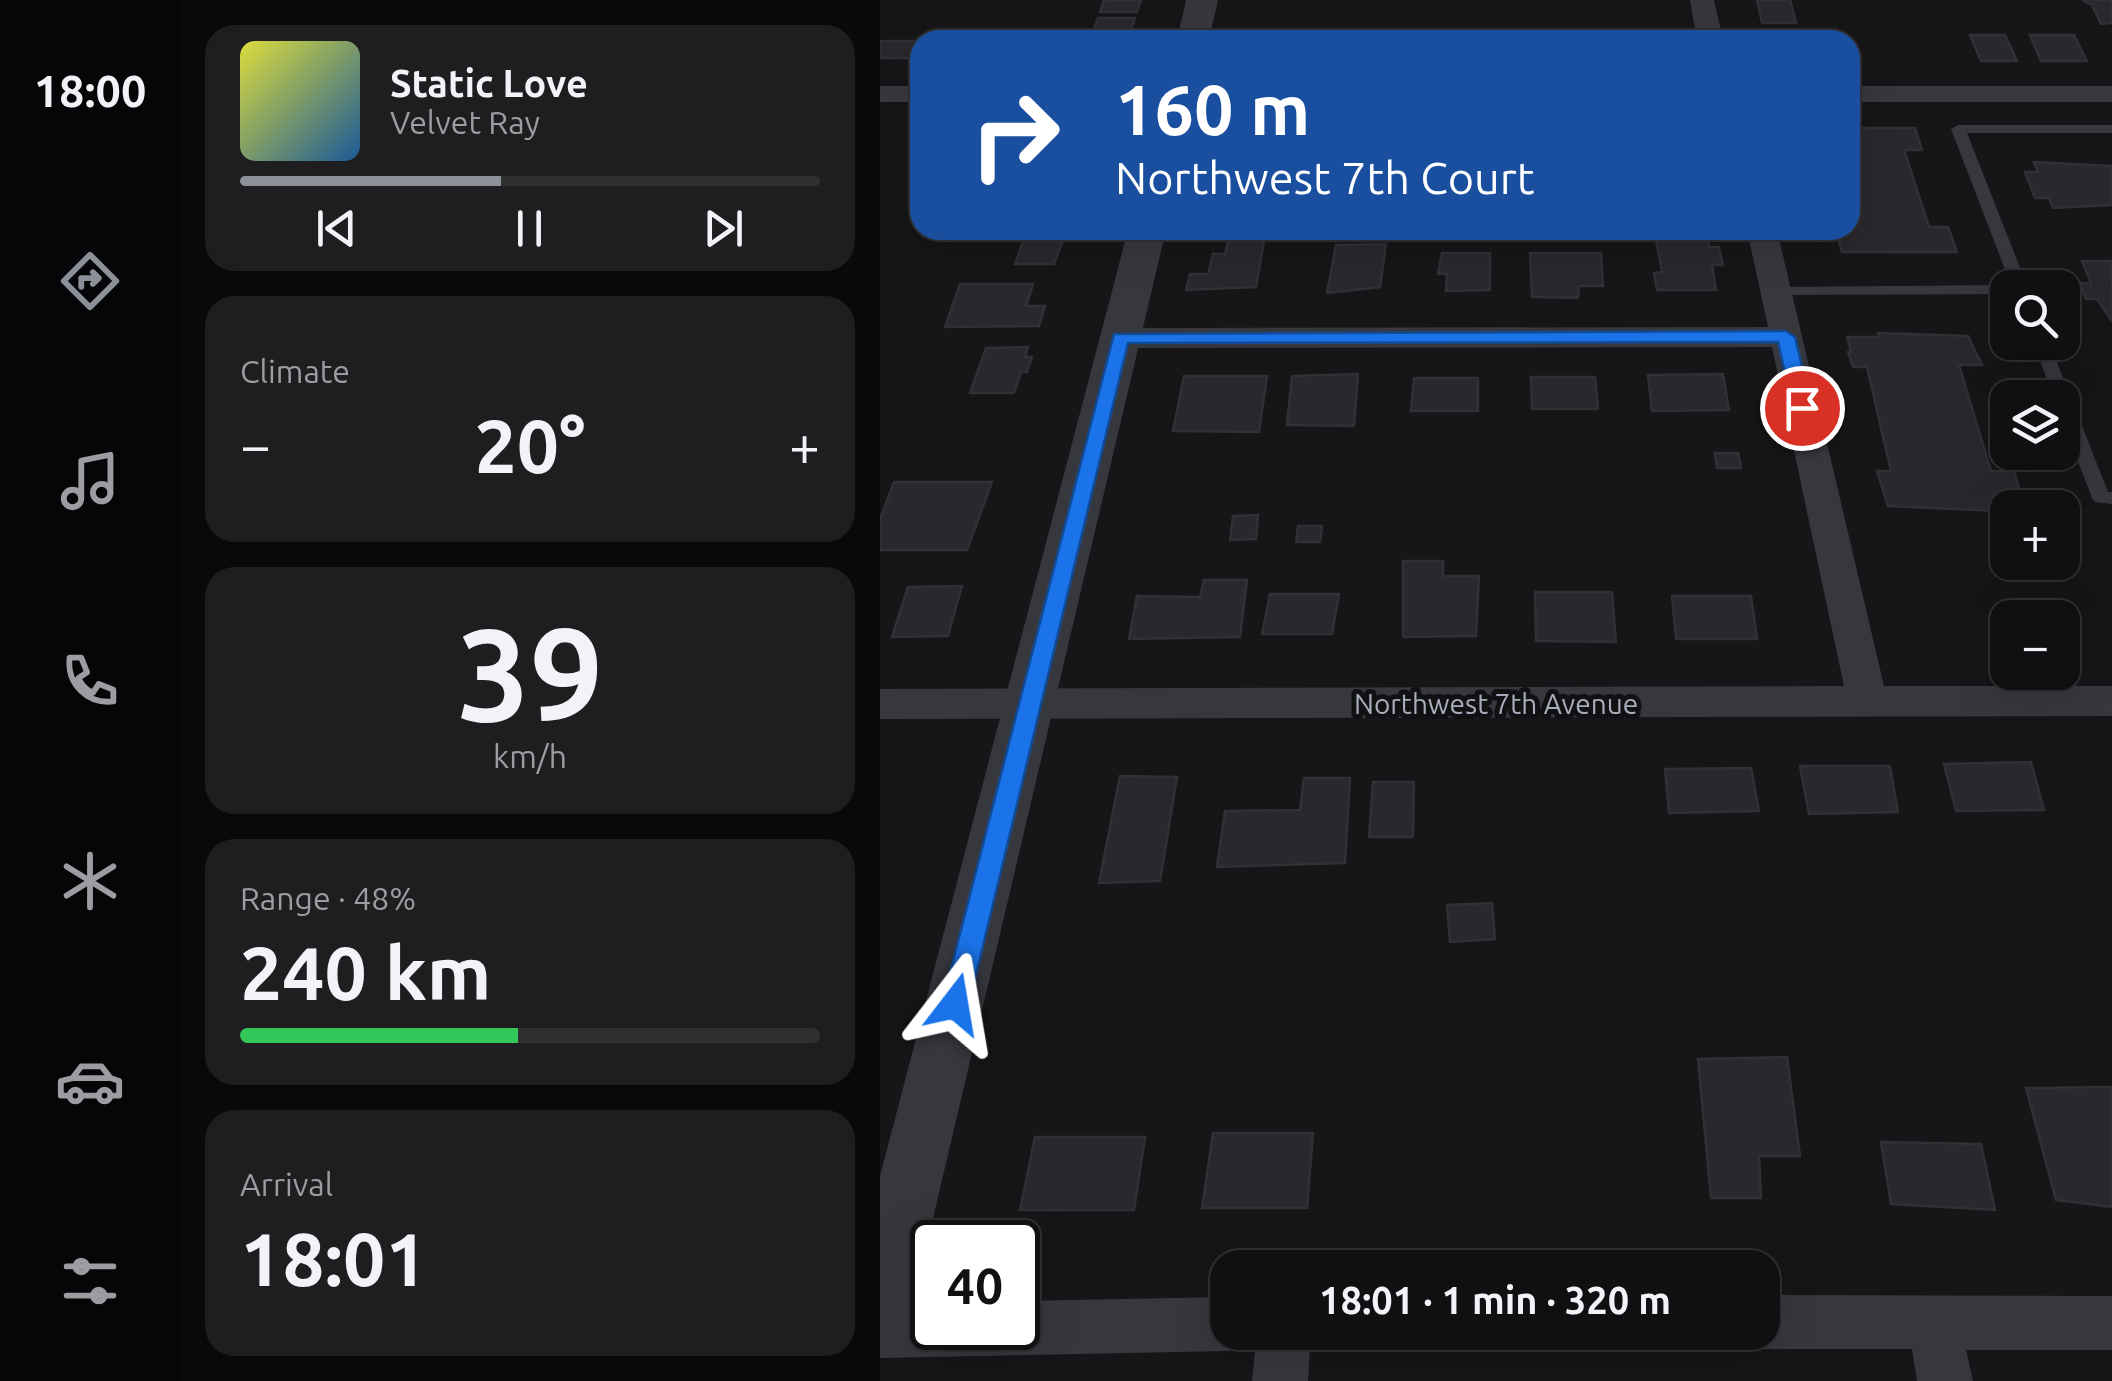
<!DOCTYPE html>
<html lang="en">
<head>
<meta charset="utf-8">
<style>
  body { margin:0; font-family:Ubuntu,sans-serif; background:#1e1e21; color:#f1f3f6; height:100vh; display:flex; flex-direction:column; font-size:38px; white-space:nowrap }
  * { box-sizing:border-box; margin:0 }
  p { font-size:32px; color:#9c9da0 }
  .icon { flex:none; width:55px; height:55px; fill:none; stroke:currentColor; stroke-width:2; stroke-linecap:round; stroke-linejoin:round }
  .map { position:relative; flex:1; overflow:hidden }
  .side { display:flex; flex-direction:column; gap:25px; padding:25px; background:#09090a; width:700px }
  .side>* { flex:none }
  .banner { position:absolute; left:30px; top:30px; width:950px; height:210px; border-radius:30px; box-shadow:0 10px 40px #0002,0 0 0 2px #303033; background:#1a4fa0; color:#fff; overflow:hidden }
  .buttons { position:absolute; left:1110px; top:270px; display:grid; gap:20px }
  .buttons a { display:grid; place-items:center; width:90px; height:90px; border-radius:20px; background:#101013; box-shadow:0 10px 40px #0002,0 0 0 2px #303033; font-size:50px }
  .speed { position:absolute; left:30px; top:1220px; display:flex; gap:20px; font-size:50px; font-weight:700; text-align:center }
  .speed>* { display:grid; place-content:center; width:130px; height:130px; border-radius:50%; background:#101013; box-shadow:0 10px 40px #0002,0 0 0 2px #303033; line-height:1 }
  .speed .limit { border:5px solid #111; border-radius:15px; background:#fff; color:#111 }
  .pin { position:absolute; display:grid; place-items:center; width:85px; height:85px; color:#fff; margin:-42px; border:5px solid #fff; border-radius:50%; box-shadow:0 2px 10px #0007 }
  .me { position:absolute; width:110px; margin:-55px; rotate:14deg; stroke-linejoin:round; filter:drop-shadow(0 0 8px #0008) }
  .turn { display:flex; align-items:center; gap:35px; height:210px; padding:0 40px; font-size:45px }
  .turn .icon { width:130px; height:130px; stroke-width:2.5 }
  .turn b { display:block; font-size:70px; line-height:85px }
  .big { font-size:75px; font-weight:600; line-height:1.1 }
  .side .widget { flex:1; display:flex; flex-direction:column; justify-content:center; gap:15px; min-width:0; padding:0 35px; border-radius:30px; background:#1e1e21 }
  .side .dial { align-items:center; gap:0 }
  .dial b { font-size:130px; line-height:1 }
  .song { display:flex; align-items:center; gap:30px }
  .cover { width:120px; height:120px; border-radius:15px; background:linear-gradient(135deg,hsl(60 70% 55%),hsl(210 70% 35%)) }
  .played { height:10px; border-radius:5px; background:linear-gradient(90deg,#8c9099 45%,#303033 45%) }
  .keys { display:flex; justify-content:space-around; direction:ltr }
  .heat { display:flex; justify-content:space-between; align-items:center; font-size:55px; direction:ltr }
  .charge { height:15px; border-radius:8px; background:linear-gradient(90deg,#34c759 48%,#303033 0) }
  .trip { position:absolute; left:330px; top:1250px; width:570px; height:100px; border-radius:30px; background:#101013; box-shadow:0 10px 40px #0002,0 0 0 2px #303033; font-weight:600; line-height:100px; text-align:center }
  main { display:flex; flex:1; min-height:0 }
  .tab-bar { display:flex; flex-direction:column; width:180px; justify-content:space-around; align-items:center; background:#060608; color:#9c9da0 }
  .tab-bar .icon { width:70px; height:70px }
  .tab-bar .active { color:#8c9099 }
  .tab-bar b { font-size:45px; color:#f1f3f6 }
  .map>svg:first-child { display:block }
  .building { fill:#29292d; stroke:#303035; stroke-width:2.5 }
  .lines { fill:none; stroke-linecap:round; stroke-linejoin:round }
  .service { fill:#37383e; fill-rule:evenodd }
  .minor { fill:#37383e; fill-rule:evenodd }
  .tertiary { fill:#37383e; fill-rule:evenodd }
  .route { fill:#1a73e8; stroke:#114b97; stroke-width:2.5 }
  .labels { text-anchor:middle; dominant-baseline:central; stroke-width:10; stroke-linejoin:round; paint-order:stroke }
  .street-label { font-size:28px; fill:#a7adba; stroke:#111114 }
</style>
</head>
<body>
<main>
<nav class="tab-bar">
<b>18:00</b>
<svg class="icon active" aria-label="directions" viewBox="0 0 24 24"><path d="M12 3l9 9-9 9-9-9zM9 14v-3h6M13 9l2 2-2 2"/></svg>
<svg class="icon" aria-label="music" viewBox="0 0 24 24"><path d="M9 18V5l10-2v13"/><circle cx="6" cy="18" r="3"/><circle cx="16" cy="16" r="3"/></svg>
<svg class="icon" aria-label="phone" viewBox="0 0 24 24"><path d="M5 4h4l2 5-3 2q2 4 5 5l2-3 5 2v4C11 20 4 13 5 4z"/></svg>
<svg class="icon" aria-label="climate" viewBox="0 0 24 24"><path d="M12 3v18M4 7l16 10M4 17L20 7"/></svg>
<svg class="icon" aria-label="car" viewBox="0 0 24 24"><path d="M5 17H2v-5l4-1 3-4h7l3 4 3 1v5h-3M9 17h6M6 11h13"/><circle cx="7" cy="17" r="2"/><circle cx="17" cy="17" r="2"/></svg>
<svg class="icon" aria-label="filters" viewBox="0 0 24 24"><path d="M4 7h16M4 17h16"/><circle cx="9" cy="7" r="2"/><circle cx="15" cy="17" r="2"/></svg>
</nav>
<section class="side">
<div class="widget">
<div class="song"><i class="cover"></i><div><b>Static Love</b><p>Velvet Ray</p></div></div>
<div class="played"></div>
<div class="keys"><svg class="icon" aria-label="previous" viewBox="0 0 24 24"><path d="M18 5L8 12l10 7zM5 5v14"/></svg><svg class="icon" aria-label="pause" viewBox="0 0 24 24"><path d="M8 5v14M16 5v14"/></svg><svg class="icon" aria-label="next" viewBox="0 0 24 24"><path d="M6 5l10 7-10 7zM19 5v14"/></svg></div>
</div>
<div class="widget"><p>Climate</p>
<div class="heat"><a>−</a><b class="big">20°</b><a>+</a></div>
</div>
<div class="widget dial"><b>39</b><p>km/h</p></div>
<div class="widget"><p>Range · 48%</p><b class="big">240 km</b><div class="charge"></div></div>
<div class="widget"><p>Arrival</p><b class="big">18:01</b></div>
</section>
<div class="map">
<svg width="1232" height="1381" viewBox="0 0 1232 1381">
  <rect width="100%" height="100%" fill="#161619"/>
  <path class="building" d="M224,0H261L257,12H220Z
    M877,0H910L916,23H882Z
    M1202,0H1232V23L1221,24L1212,5Z
    M218,18H255L248,40H210Z
    M731,32L772,33L773,40H732Z
    M424,33L423,40H381L383,34Z
    M558,33H601L600,39L611,40H557Z
    M639,33H680L681,40H639Z
    M472,35H513V40H471Z
    M1090,35H1125L1137,61H1101Z
    M1150,35H1194L1207,61H1161Z
    M0,41H40V58H0Z
    M970,128H1035L1042,150H1024L1049,227H1068L1077,252H962L956,230H970Z
    M1154,162L1232,166V205L1173,208L1169,198H1155L1145,172H1158Z
    M147,230H187L174,264H135Z
    M774,230H827L829,247H839L843,265H832L836,290H777L774,273L782,272Z
    M348,241H384L376,287L306,290L310,274H328L333,254H345Z
    M506,244L500,287L447,293L456,245Z
    M562,253H610V290L566,291L567,274H558Z
    M650,253H721L723,286H699L698,298L652,297Z
    M1202,261H1232V321L1217,299H1206L1200,283H1211Z
    M80,284H153L146,306H165L159,326L65,327Z
    M998,333L1088,336L1102,365H1079L1111,471H1134L1144,506H1118L1119,511L1008,506L997,471H1011L987,367H973L968,352H971L967,337H999Z
    M148,347L145,357H152L147,372H141L134,393H90L106,348Z
    M478,374L474,426L407,425L412,376Z
    M843,374L849,410L772,411L768,375Z
    M304,376H387L379,432L293,431Z
    M651,377H715L718,409H652Z
    M534,378H598V411H531Z
    M835,453H858L861,468H837Z
    M14,482H112L87,550H0V519Z
    M378,515L376,539L350,540L353,516Z
    M418,526H442L440,542H416Z
    M523,561H563V576H599L596,636L523,637Z
    M324,580H367L360,637L249,639L257,596L320,597Z
    M82,586L68,636L12,637L28,587Z
    M655,592H732L736,642L656,641Z
    M390,594H459L452,634H382Z
    M792,596H871L877,639H796Z
    M1151,762L1164,810L1076,811L1064,764Z
    M920,766H1010L1018,812L929,814Z
    M871,768L879,811L789,813L785,769Z
    M240,776L297,777L280,881L219,883Z
    M424,778H470L465,863L337,867L345,811L420,810Z
    M493,782H534L533,837H489Z
    M612,903L615,939L570,942L567,905Z
    M907,1057L920,1156H879L881,1198H831L818,1059Z
    M1232,1087V1207L1176,1200L1146,1088Z
    M333,1133H433L427,1208H322Z
    M155,1137H265L254,1210H140Z
    M1001,1142L1101,1144L1115,1210L1011,1204Z"/>
  <g class="lines">
    <path class="service" d="M1078,125H1232V133H1087L1148,288H1128V294L890,295V289L896,287L1131,285L1071,129Z
      M1153,342H1169L1228,492H1232V504L1215,502L1212,498L1182,420V398H1174Z"/>
    <path class="minor" d="M810,0H834L843,40H817Z
      M0,86H40V102H0Z
      M970,86H1232V102H970Z
      M867,230H897L1004,686H1232V716L0,719V689L964,686L892,347L240,348L229,345L224,338L229,331L240,328L888,327Z
      M882,1295L1232,1296V1350H1086L1093,1381H1037L1032,1349H882L863,1341L859,1332H882Z
      M348,1297V1332H371L367,1343L348,1351L0,1358V1304L52,1303V1328H138V1301Z
      M377,1332H431L428,1381H372Z"/>
    <path class="tertiary" d="M306,0H338L329,40H297Z
      M248,230H286L33,1303L24,1327L0,1336V1176Z"/>
  </g>
  <path class="route" d="M906,331L915,337L932,408L922,415L913,408L898,342L248,343L89,1004L85,1012L75,1016L66,1012L62,1004L234,334Z"/>
  <g class="labels">
    <g class="street-label">
      <text x="616" y="703">Northwest 7th Avenue</text>
    </g>
  </g>
</svg>
<div class="buttons">
<a><svg class="icon" aria-label="search" viewBox="0 0 24 24"><circle cx="10" cy="10" r="6"/><path d="M15 15l6 6"/></svg></a>
<a><svg class="icon" aria-label="layers" viewBox="0 0 24 24"><path d="M12 4l9 5-9 5-9-5zM3 14l9 5 9-5"/></svg></a>
<a>+</a>
<a>−</a>
</div>
<div class="speed"><div class="limit">40</div></div>
<div class="pin" style="left:922px;top:408px;background:#d93025"><svg class="icon" aria-label="arrive" viewBox="0 0 24 24"><path d="M6 21V4h12l-3 4 3 4H6"/></svg></div>
<svg class="me" style="left:75px;top:1004px" viewBox="-20 -20 40 40"><path d="M0-17L14 15 0 8-14 15z" fill="#1a73e8" stroke="#fff" stroke-width="4"/></svg>
<div class="trip">18:01 · 1 min · 320 m</div>
<div class="banner">
<div class="turn"><svg class="icon" aria-label="right" viewBox="0 0 24 24"><path d="M7 20v-9h11M14 6l5 5-5 5"/></svg><div><b>160 m</b>Northwest 7th Court</div></div>
</div>
</div>
</main>
</body>
</html>
